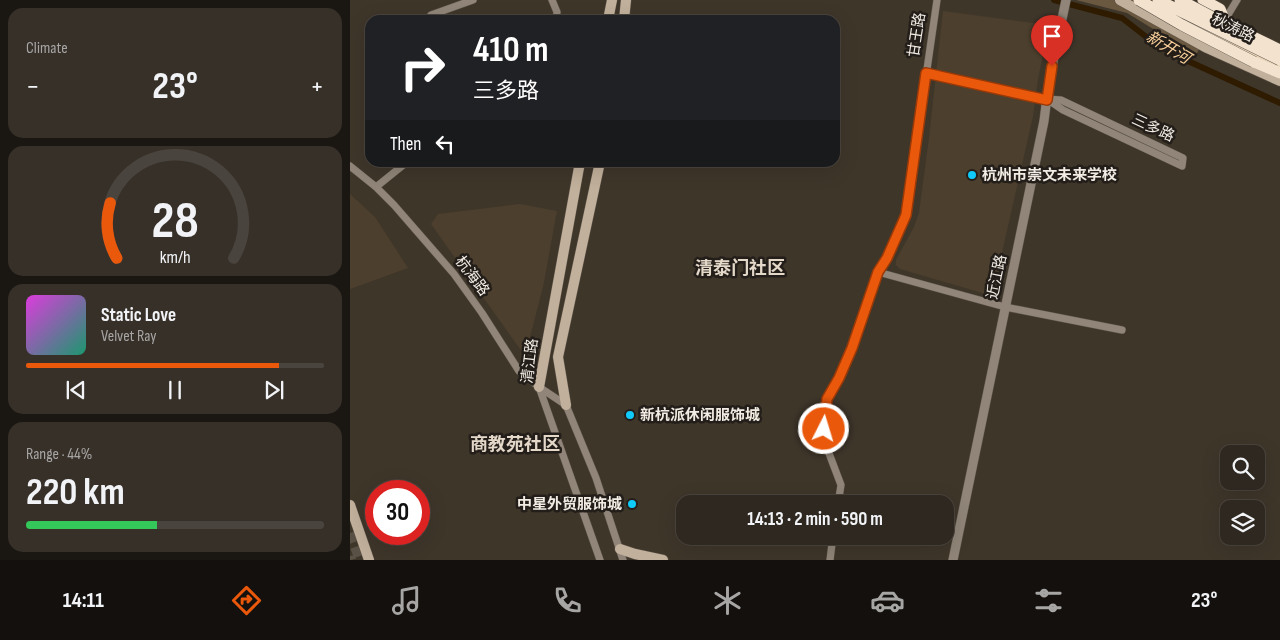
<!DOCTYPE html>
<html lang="en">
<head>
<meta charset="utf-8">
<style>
  body { margin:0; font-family:"Sofia Sans Condensed","Noto Sans SC",sans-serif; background:#373029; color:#f1f3f6; height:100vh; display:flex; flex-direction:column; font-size:19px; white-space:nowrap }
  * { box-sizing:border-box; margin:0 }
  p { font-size:16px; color:#a7a6a5 }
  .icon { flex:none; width:28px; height:28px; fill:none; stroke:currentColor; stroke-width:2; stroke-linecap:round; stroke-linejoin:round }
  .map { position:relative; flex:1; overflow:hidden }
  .drawer { display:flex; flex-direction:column; gap:8px; padding:8px; background:#1a1612; width:350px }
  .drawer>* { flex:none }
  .banner { position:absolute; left:15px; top:15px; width:475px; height:152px; border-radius:15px; box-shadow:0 5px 20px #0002,0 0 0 1px #4a443e; background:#202124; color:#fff; overflow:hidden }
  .tools { position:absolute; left:870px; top:445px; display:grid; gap:10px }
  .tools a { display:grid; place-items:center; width:45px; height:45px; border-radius:10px; background:#2f2820; box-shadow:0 5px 20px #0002,0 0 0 1px #4a443e; font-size:25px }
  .speed { position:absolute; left:15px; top:480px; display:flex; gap:10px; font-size:25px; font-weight:700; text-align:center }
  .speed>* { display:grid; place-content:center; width:65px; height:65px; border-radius:50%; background:#2f2820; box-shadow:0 5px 20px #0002,0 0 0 1px #4a443e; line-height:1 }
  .speed .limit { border:8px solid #d22; background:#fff; color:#111 }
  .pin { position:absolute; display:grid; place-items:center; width:42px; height:42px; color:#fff; margin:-51px -21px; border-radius:50% 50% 50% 0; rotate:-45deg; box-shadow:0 0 5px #0007 }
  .pin .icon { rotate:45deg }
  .me { position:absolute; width:55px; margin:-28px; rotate:5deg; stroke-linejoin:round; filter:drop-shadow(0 0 4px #0008) }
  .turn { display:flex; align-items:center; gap:18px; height:105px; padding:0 25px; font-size:22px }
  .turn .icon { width:65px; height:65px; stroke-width:2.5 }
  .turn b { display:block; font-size:35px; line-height:42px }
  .then { display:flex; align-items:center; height:48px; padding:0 25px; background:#0003; gap:10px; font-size:19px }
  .big { font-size:38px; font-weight:700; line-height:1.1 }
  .drawer .tile { flex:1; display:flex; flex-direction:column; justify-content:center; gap:8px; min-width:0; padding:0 18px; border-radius:15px; background:#373029 }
  .drawer .dial { align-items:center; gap:0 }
  .dial svg { height:130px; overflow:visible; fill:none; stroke:#4a443e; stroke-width:7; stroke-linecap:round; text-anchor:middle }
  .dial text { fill:#f1f3f6; stroke:none }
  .song { display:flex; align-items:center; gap:15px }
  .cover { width:60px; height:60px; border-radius:8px; background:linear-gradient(135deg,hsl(300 70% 55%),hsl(160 70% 35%)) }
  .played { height:5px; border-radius:2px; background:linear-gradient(90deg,#ea580c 85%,#4a443e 85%) }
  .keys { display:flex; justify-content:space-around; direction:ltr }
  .heat { display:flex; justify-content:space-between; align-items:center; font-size:28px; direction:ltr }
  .charge { height:8px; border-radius:4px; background:linear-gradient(90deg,#34c759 44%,#4a443e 0) }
  .trip { position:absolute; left:326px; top:495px; width:278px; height:50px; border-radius:15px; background:#2f2820; box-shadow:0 5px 20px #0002,0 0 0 1px #4a443e; font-weight:700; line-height:50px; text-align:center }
  .tabs { display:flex; height:80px; justify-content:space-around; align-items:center; background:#13100d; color:#a7a6a5 }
  .tabs .icon { width:35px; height:35px }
  .tabs .on { color:#ea580c }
  .tabs b { font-size:22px; color:#f1f3f6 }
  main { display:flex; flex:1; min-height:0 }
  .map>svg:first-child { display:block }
  .built { fill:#4c3f2d }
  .green { fill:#6a5841 }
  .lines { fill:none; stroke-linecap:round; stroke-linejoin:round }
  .canal { stroke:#2e1b00; stroke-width:6 }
  .primary-tunnel { stroke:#5a5146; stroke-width:10; stroke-dasharray:10 5; stroke-linecap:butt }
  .minor-casing { stroke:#5c5348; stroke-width:8 }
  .tertiary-casing { stroke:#5c5348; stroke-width:10 }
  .secondary-casing { stroke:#5c5348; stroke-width:11 }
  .primary-casing { stroke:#5c5348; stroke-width:11 }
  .trunk-casing { stroke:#5c5348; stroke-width:12 }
  .minor { stroke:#908578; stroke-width:7 }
  .tertiary { stroke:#908578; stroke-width:9 }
  .secondary { stroke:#c1b09b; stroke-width:10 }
  .primary { stroke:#e8d2b6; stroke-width:10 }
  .trunk { stroke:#f2e2ce; stroke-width:11 }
  .trunk-bridge-casing { stroke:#5c5348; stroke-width:12; stroke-linecap:butt }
  .trunk-bridge { stroke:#f2e2ce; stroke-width:11 }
  .route-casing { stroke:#983908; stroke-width:12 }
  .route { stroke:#ea580c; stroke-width:9 }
  .poi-dot { fill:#10cafa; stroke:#231e19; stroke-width:2 }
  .labels { text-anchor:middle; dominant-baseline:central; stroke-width:5; stroke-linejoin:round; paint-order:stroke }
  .street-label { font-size:15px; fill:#f2ece4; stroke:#231e19 }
  .poi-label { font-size:15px; font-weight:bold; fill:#f2ece4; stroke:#231e19; text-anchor:start }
  .water-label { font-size:16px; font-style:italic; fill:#f8cf9a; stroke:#231e19 }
  .quarter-label { font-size:18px; font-weight:bold; fill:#e4d8c9; stroke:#231e19 }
</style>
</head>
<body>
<main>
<section class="drawer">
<div class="tile"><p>Climate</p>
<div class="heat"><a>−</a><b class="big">23°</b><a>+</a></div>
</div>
<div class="tile dial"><svg viewBox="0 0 100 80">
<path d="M14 69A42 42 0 1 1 86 69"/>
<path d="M14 69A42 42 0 0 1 10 35" stroke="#ea580c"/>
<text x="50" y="56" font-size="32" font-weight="700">28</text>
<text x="50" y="72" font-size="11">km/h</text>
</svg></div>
<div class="tile">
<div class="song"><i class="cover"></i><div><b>Static Love</b><p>Velvet Ray</p></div></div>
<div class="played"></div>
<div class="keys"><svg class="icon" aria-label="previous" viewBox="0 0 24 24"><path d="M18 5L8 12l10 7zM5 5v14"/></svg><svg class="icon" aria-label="pause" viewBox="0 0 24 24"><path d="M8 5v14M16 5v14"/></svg><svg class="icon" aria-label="next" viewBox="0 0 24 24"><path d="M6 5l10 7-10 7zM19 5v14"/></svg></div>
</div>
<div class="tile"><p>Range · 44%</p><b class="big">220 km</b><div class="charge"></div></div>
</section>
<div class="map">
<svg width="930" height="560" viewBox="0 0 930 560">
  <rect width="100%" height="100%" fill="#3f362a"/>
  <path class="built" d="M593,11L699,25L688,79L683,116L644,288L642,292L636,294L550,269L546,265V260L564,227L569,213L579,138Z
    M0,194L25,217L58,268L0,289Z
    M170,204L207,211L193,287L175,356L81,224L88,214Z"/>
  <path class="green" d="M726,0H798L858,31L846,55L777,13Z"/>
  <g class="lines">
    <path class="canal" d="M704,0L772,18L799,39L827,56L930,103"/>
    <path class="primary-tunnel" d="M0,533L10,560
      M0,556L1,560"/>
    <g class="minor-casing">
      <path id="minor" d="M202,0L207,12L206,20
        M83,20L81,15L123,0
        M873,23L887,0
        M575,73L697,99L711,100L833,158L832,166L713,110L697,99
        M0,166L26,187L44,205L104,274L132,313L169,371L189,387L216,405L246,478L273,560
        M26,187L57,162
        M528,272L655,307L772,330
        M189,387L250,560
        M488,504L491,485L477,448L474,429L477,399L489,378L502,347L528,272L537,258L556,215L587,0
        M480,560L483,536"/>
    </g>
    <g class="tertiary-casing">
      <path id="tertiary" d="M603,560L694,121L699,81L716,0"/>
    </g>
    <g class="secondary-casing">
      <path id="secondary" d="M770,0L857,48L930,81
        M258,20L262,0
        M274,20L276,0
        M189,387L230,162
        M216,405L208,357L250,162
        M0,505L19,560
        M270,549L285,554L313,560"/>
    </g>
    <g class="primary-casing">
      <path id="primary" d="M822,14L930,67"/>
    </g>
    <g class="trunk-casing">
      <path id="trunk" d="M853,0L870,9L875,21
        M904,62L930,73"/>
    </g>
    <use href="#minor" class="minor"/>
    <use href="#tertiary" class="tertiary"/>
    <use href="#secondary" class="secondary"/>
    <use href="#primary" class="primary"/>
    <use href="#trunk" class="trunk"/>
    <g class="trunk-bridge-casing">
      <path id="trunk-bridge" d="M789,0L832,25L904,62
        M808,0L930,60
        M830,0L870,21L930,50"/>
    </g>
    <use href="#trunk-bridge" class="trunk-bridge"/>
  </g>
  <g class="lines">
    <g class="route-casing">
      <path id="route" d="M474,429L477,399L489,378L502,348L528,272L537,258L556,215L576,73L697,100L702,66"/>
    </g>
    <use href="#route" class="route"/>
  </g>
  <g class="poi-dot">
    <circle cx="622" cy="175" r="5"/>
    <circle cx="280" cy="415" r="5"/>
    <circle cx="282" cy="504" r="5"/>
  </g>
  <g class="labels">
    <g class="street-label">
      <text transform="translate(883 28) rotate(26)">秋涛路</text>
      <text transform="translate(567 35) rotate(-81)">甘王路</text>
      <text transform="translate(803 128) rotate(25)">三多路</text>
      <text transform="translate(122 276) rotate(53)">杭海路</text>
      <text transform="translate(647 277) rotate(-78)">近江路</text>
      <text transform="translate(180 361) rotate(-83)">清江路</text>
    </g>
    <g class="poi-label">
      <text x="632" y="175">杭州市崇文未来学校</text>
      <text x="290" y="415">新杭派休闲服饰城</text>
      <text x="272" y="504" text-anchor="end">中星外贸服饰城</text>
    </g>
    <g class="water-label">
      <text transform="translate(818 48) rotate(31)">新开河</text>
    </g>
    <g class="quarter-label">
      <text x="390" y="268">清泰门社区</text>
      <text x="165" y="444">商教苑社区</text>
    </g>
  </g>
</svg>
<div class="tools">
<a><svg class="icon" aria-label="search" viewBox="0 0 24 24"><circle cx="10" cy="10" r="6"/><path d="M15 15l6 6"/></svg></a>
<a><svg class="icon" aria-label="layers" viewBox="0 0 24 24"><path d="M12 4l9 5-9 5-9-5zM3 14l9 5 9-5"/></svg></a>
</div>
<div class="speed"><div class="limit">30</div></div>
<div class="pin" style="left:702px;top:66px;background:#d93025"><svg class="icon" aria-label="arrive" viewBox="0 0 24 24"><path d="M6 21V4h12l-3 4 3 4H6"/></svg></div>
<svg class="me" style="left:474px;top:429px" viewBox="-20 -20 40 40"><circle r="17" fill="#ea580c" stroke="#fff" stroke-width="3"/><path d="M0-11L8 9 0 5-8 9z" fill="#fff"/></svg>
<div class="trip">14:13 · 2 min · 590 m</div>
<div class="banner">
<div class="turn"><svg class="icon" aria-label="right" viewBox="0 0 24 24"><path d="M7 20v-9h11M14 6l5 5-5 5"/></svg><div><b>410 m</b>三多路</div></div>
<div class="then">Then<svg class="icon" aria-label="left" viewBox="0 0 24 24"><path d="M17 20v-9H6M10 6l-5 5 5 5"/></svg></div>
</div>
</div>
</main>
<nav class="tabs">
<b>14:11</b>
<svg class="icon on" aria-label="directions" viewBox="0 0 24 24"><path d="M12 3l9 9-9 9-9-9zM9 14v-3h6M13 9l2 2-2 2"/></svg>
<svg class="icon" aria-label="music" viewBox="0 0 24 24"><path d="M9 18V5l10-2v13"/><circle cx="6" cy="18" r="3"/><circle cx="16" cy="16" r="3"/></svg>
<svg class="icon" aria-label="phone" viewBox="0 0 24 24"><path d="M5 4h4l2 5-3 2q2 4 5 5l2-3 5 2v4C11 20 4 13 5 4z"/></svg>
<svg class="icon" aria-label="climate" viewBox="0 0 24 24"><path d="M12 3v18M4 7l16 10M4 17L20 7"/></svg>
<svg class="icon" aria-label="car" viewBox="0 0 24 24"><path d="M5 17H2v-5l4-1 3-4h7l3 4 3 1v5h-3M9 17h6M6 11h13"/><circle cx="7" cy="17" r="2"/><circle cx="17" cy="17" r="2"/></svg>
<svg class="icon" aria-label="filters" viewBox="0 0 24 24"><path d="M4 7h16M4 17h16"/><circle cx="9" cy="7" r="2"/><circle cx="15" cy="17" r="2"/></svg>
<b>23°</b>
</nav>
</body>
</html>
